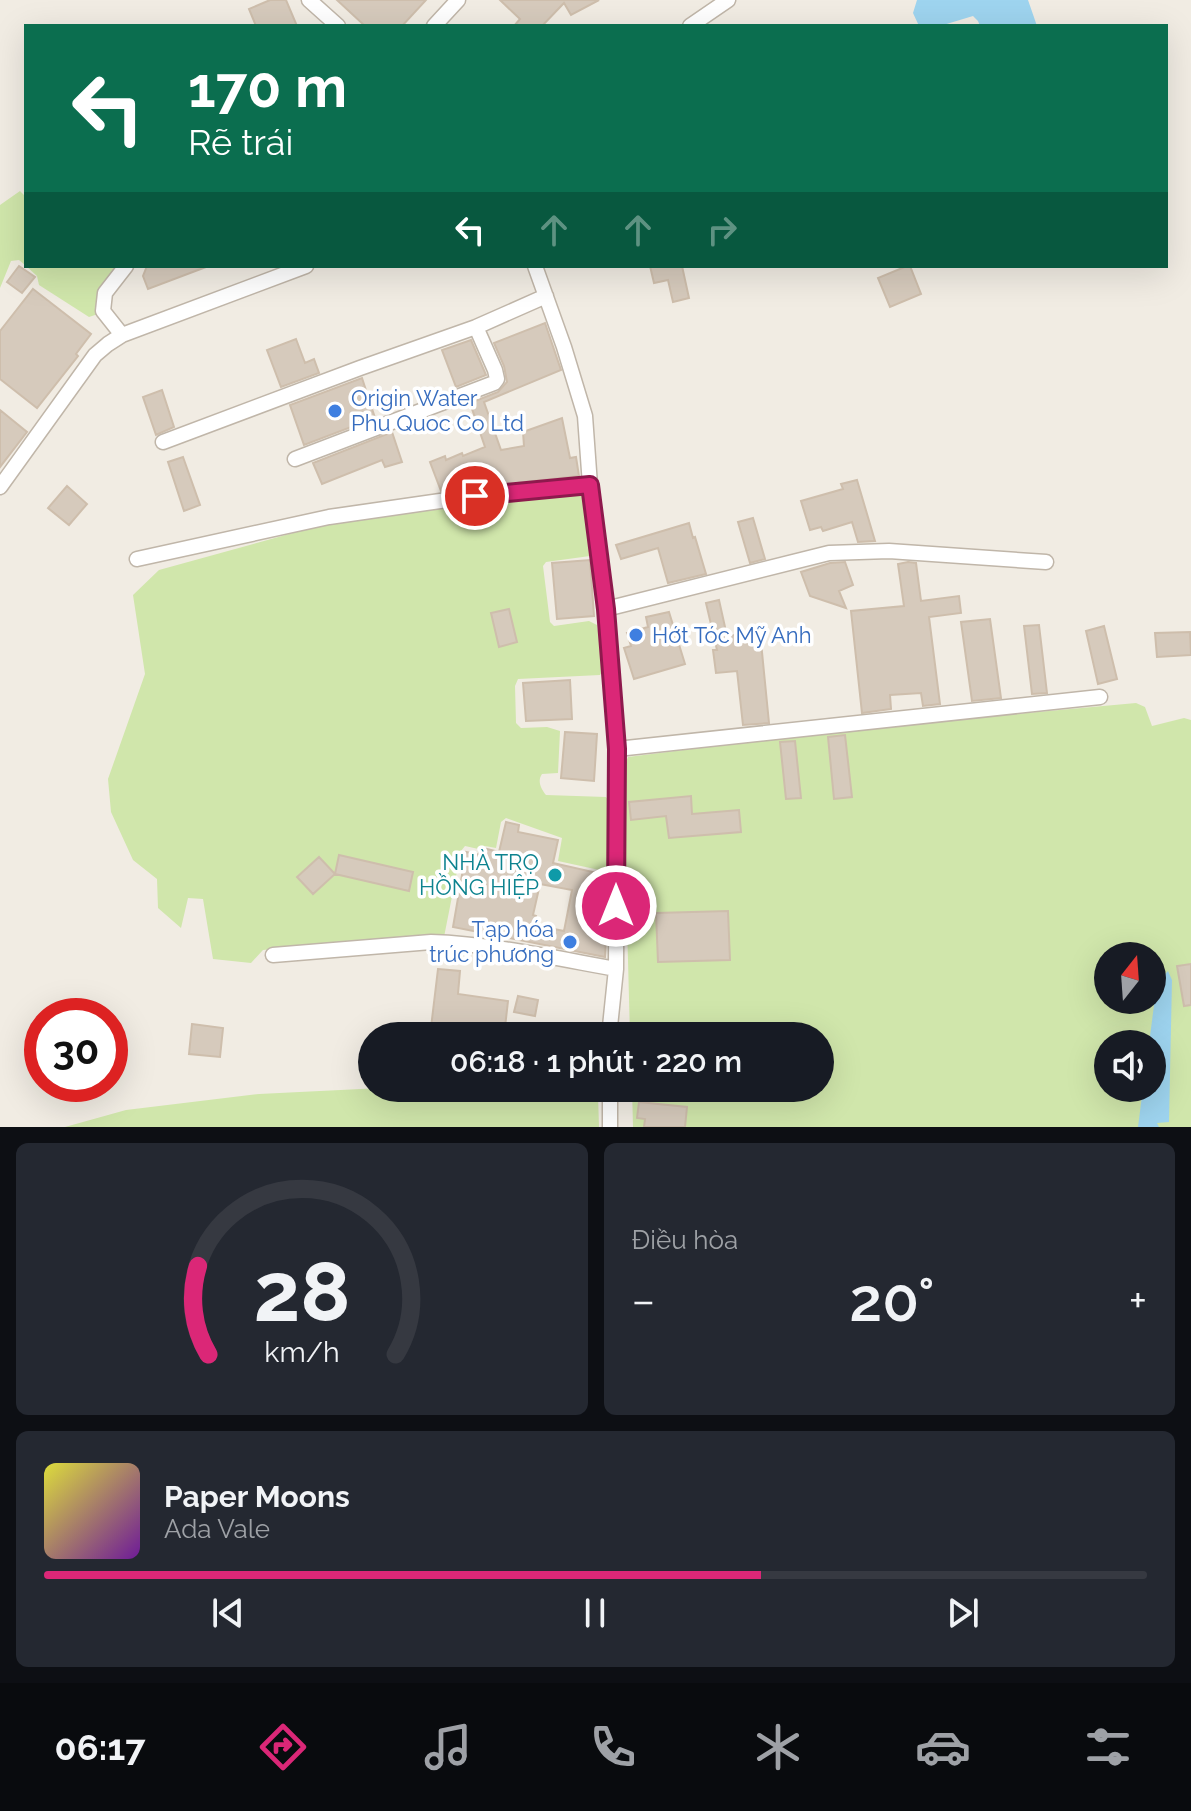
<!DOCTYPE html>
<html lang="vi">
<head>
<meta charset="utf-8">
<style>
  body { margin:0; font-family:Raleway,sans-serif; background:#242831; color:#f1f3f6; height:100vh; display:flex; flex-direction:column; font-size:30px; white-space:nowrap }
  * { box-sizing:border-box; margin:0 }
  p { font-size:26px; color:#9ea1a6 }
  .icon { flex:none; width:44px; height:44px; fill:none; stroke:currentColor; stroke-width:2; stroke-linecap:round; stroke-linejoin:round }
  .map { position:relative; height:1127px; overflow:hidden }
  .side { display:flex; flex-direction:column; gap:16px; padding:16px; background:#0d0f14; flex:1 }
  .side>* { flex:none }
  .banner { position:absolute; left:24px; top:24px; width:1144px; height:244px; border-radius:0px; box-shadow:0 8px 32px #0002; background:#0b6e4f; color:#fff; overflow:hidden }
  .needle { width:52px; rotate:17deg }
  .buttons { position:absolute; left:1094px; top:942px; display:grid; gap:16px }
  .buttons a { display:grid; place-items:center; width:72px; height:72px; border-radius:50%; background:#171b24; box-shadow:0 8px 32px #0002; font-size:40px }
  .speed { position:absolute; left:24px; top:998px; display:flex; gap:16px; font-size:40px; font-weight:700; text-align:center }
  .speed>* { display:grid; place-content:center; width:104px; height:104px; border-radius:50%; background:#171b24; box-shadow:0 8px 32px #0002; line-height:1 }
  .speed .limit { border:12px solid #d22; background:#fff; color:#111 }
  .pin { position:absolute; display:grid; place-items:center; width:68px; height:68px; color:#fff; margin:-34px; border:4px solid #fff; border-radius:50%; box-shadow:0 2px 8px #0007 }
  .me { position:absolute; width:88px; margin:-44px; rotate:0deg; stroke-linejoin:round; filter:drop-shadow(0 0 6px #0008) }
  .turn { display:flex; align-items:center; gap:28px; height:168px; padding:0 32px; font-size:36px }
  .turn .icon { width:104px; height:104px; stroke-width:2.5 }
  .turn b { display:block; font-size:56px; line-height:68px }
  .lanes { display:flex; align-items:center; height:76px; padding:0 32px; background:#0003; justify-content:center; gap:40px; direction:ltr }
  .lanes .off { opacity:.35 }
  .big { font-size:60px; font-weight:600; line-height:1.1 }
  .side .card { flex:1; display:flex; flex-direction:column; justify-content:center; gap:12px; min-width:0; padding:0 28px; border-radius:12px; background:#242831 }
  .side .dial { align-items:center; gap:0 }
  .dial svg { height:208px; overflow:visible; fill:none; stroke:#363941; stroke-width:7; stroke-linecap:round; text-anchor:middle }
  .dial text { fill:#f1f3f6; stroke:none }
  .song { display:flex; align-items:center; gap:24px }
  .cover { width:96px; height:96px; border-radius:12px; background:linear-gradient(135deg,hsl(60 70% 55%),hsl(280 70% 35%)) }
  .played { height:8px; border-radius:4px; background:linear-gradient(90deg,#db2777 65%,#363941 65%) }
  .keys { display:flex; justify-content:space-around; direction:ltr }
  .heat { display:flex; justify-content:space-between; align-items:center; font-size:44px; direction:ltr }
  .side .tiles { flex:1; display:grid; gap:16px; grid-template-columns:1fr 1fr }
  .card:last-child { grid-column:span 2 }
  .trip { position:absolute; left:358px; top:1022px; width:476px; height:80px; border-radius:40px; background:#171b24; box-shadow:0 8px 32px #0002; font-weight:600; line-height:80px; text-align:center }
  .tabs { display:flex; height:128px; justify-content:space-around; align-items:center; background:#090b0e; color:#9ea1a6 }
  .tabs .icon { width:56px; height:56px }
  .tabs .on { color:#db2777 }
  .tabs b { font-size:36px; color:#f1f3f6 }
  .map>svg:first-child { display:block }
  .green { fill:#d0e6ab; fill-rule:evenodd }
  .water { fill:#9ed4ef }
  .building { fill:#d6cabc; stroke:#cebeac; stroke-width:2; fill-rule:evenodd }
  .lines { fill:none; stroke-linecap:round; stroke-linejoin:round }
  .minor-casing { stroke:#c0b6a9; stroke-width:17 }
  .minor { stroke:#fff; stroke-width:14 }
  .route-casing { stroke:#8e194d; stroke-width:20 }
  .route { stroke:#db2777; stroke-width:14 }
  .shop-dot { fill:#3f7fe0; stroke:#fff; stroke-width:3 }
  .culture-dot { fill:#0f9aa8; stroke:#fff; stroke-width:3 }
  .labels { text-anchor:middle; dominant-baseline:central; stroke-width:7; stroke-linejoin:round; paint-order:stroke }
  .shop-label { font-size:22px; fill:#366cbe; stroke:#fff; text-anchor:start }
  .culture-label { font-size:22px; fill:#0d838f; stroke:#fff; text-anchor:end }
</style>
</head>
<body>
<div class="map">
<svg width="1191" height="1127" viewBox="0 0 1191 1127">
  <rect width="100%" height="100%" fill="#f1ece3"/>
  <path class="green" d="M20,191L26,197V266L19,260L11,261L0,288V205Z
    M26,266H115L116,270L98,314L89,317L39,285L37,276Z
    M584,489L593,551L590,556L546,562L543,566L550,622L554,626L589,621L597,625L604,668L600,675L518,679L515,686L516,723L521,728L547,727L560,731L558,773L542,774C537,781 541,789 546,795L606,797L609,801V863L604,871L558,861L562,838L506,818L501,822L496,848L485,846L483,850L465,846L461,851L444,937L430,934L263,950L251,963L213,959L203,899L188,898L181,928L158,908L157,879L133,860L111,812L108,779L145,674L133,595L159,570L329,523L476,500Z
    M1136,703L1145,707L1152,726L1184,718L1191,720V1127H633L632,1088H820V1036H630L623,771L628,757L833,731ZM1108,956H1152V1000H1108ZM1108,1044H1152V1088H1108Z
    M381,1088L577,1090L598,1094L599,1127H65L126,1110L259,1094Z"/>
  <path class="water" d="M917,0H1028L1037,26H980L978,21L973,16L940,26H919L913,13Z
    M1168,971L1172,980L1169,1122L1157,1123L1159,1127H1138L1143,1088H1152V1044H1149L1157,982Z"/>
  <path class="building" d="M270,0H286L297,26H256L249,9Z
    M337,0H426L402,26H365Z
    M500,0H599L571,15L564,3L542,26H514L520,19Z
    M19,266L35,277L22,293L7,282Z
    M147,266H206V267L148,289L143,276Z
    M650,266H682L689,298L673,302L668,280L654,283Z
    M907,266H910L921,294L890,307L878,278Z
    M33,289L91,334L76,354L78,356L37,408L0,379V331Z
    M545,323L561,370L484,402L501,450L524,446L523,432L562,418L570,458L576,457L579,476L441,491L430,462L445,456L446,460L462,453L463,456L485,447L470,403L498,392L507,382L504,366L494,343Z
    M296,339L305,363L314,359L319,373L281,387L267,350Z
    M471,340L486,375L456,387L442,350Z
    M362,378L375,418L304,445L290,405Z
    M162,390L174,427L156,435L143,397Z
    M0,410L27,432L0,467Z
    M392,432L402,462L385,467L382,460L322,484L313,463Z
    M183,457L200,505L184,511L168,462Z
    M857,480L875,541L858,542L852,522L823,531L821,527L810,530L801,501L843,489L841,484Z
    M67,486L87,504L69,525L48,508Z
    M753,518L765,559L750,563L738,522Z
    M689,523L693,538L695,537L706,574L668,583L658,548L621,559L616,545Z
    M590,560L594,616L557,619L552,563Z
    M845,562L853,585L839,591L846,608L810,596L801,572L830,563Z
    M908,562L916,563L921,601L959,596L961,613L929,617L940,704L923,706L921,693L890,695L891,709L862,713L851,611L904,606L898,564Z
    M719,600L727,636L760,632L769,723L743,725L737,671L716,673L713,650H717L706,603Z
    M509,609L517,642L499,647L491,613Z
    M669,612L685,664L634,679L624,648L631,646L627,633L648,627L646,617Z
    M990,619L1001,698L972,701L961,622Z
    M1039,625L1047,693L1032,694L1024,626Z
    M1104,626L1117,679L1098,684L1086,631Z
    M1190,632L1191,655L1157,657L1155,633Z
    M570,680L572,719L526,721L523,683Z
    M565,732L597,734L594,781L561,778Z
    M845,735L852,797L834,799L828,737Z
    M795,741L801,798L786,799L780,742Z
    M691,796L692,814L739,810L741,832L669,838L666,816L631,820L629,802Z
    M506,822L519,825L518,832L558,840L553,863L606,875L601,903L606,904L599,938L606,940L605,957L453,927L466,852L485,856L487,849L499,852ZM540,884L572,890L564,931L534,925L536,916L533,915Z
    M339,855L413,872L409,891L335,874Z
    M319,857L335,874L313,894L297,877Z
    M728,911L730,960L658,962L656,913Z
    M1191,964V1005L1184,1006L1177,966Z
    M438,969L460,971L458,994L508,1001L504,1036H430Z
    M518,996L538,1000L535,1016L514,1012Z
    M192,1024L223,1028L220,1057L189,1054Z
    M639,1102L687,1107L685,1127H644L645,1119L637,1118Z"/>
  <g class="lines">
    <g class="minor-casing">
      <path id="minor" d="M309,0L338,26
        M434,26L458,0
        M690,26L728,0
        M535,266L564,347L585,416L590,485L606,609L617,749L616,969L609,1036
        M122,335L103,311L105,293L126,266
        M163,442L360,368L476,327L546,296
        M295,459L494,383L497,379L495,370L476,327
        M0,487L95,355L108,344L122,335L306,266
        M137,559L329,517L475,496L590,485
        M606,609L829,553L889,551L1046,562
        M617,749L1100,697
        M273,955L431,942C493,944 555,958 616,969
        M610,1088V1127"/>
    </g>
    <use href="#minor" class="minor"/>
  </g>
  <g class="lines">
    <g class="route-casing">
      <path id="route" d="M475,496L590,485L606,609L617,749L616,906"/>
    </g>
    <use href="#route" class="route"/>
  </g>
  <g class="shop-dot">
    <circle cx="335" cy="411" r="8"/>
    <circle cx="636" cy="635" r="8"/>
    <circle cx="570" cy="942" r="8"/>
  </g>
  <circle class="culture-dot" cx="555" cy="875" r="8"/>
  <g class="labels">
    <g class="shop-label">
      <text x="351" y="398">Origin Water<tspan x="351" dy="25">Phu Quoc Co Ltd</tspan></text>
      <text x="652" y="635">Hớt Tóc Mỹ Anh</text>
      <text x="554" y="929" text-anchor="end">Tạp hóa<tspan x="554" dy="25">trúc phương</tspan></text>
    </g>
    <g class="culture-label">
      <text x="539" y="862">NHÀ TRỌ<tspan x="539" dy="25">HỒNG HIỆP</tspan></text>
    </g>
  </g>
</svg>
<div class="buttons">
<a><svg class="needle" viewBox="-14 -14 28 28"><path d="M0-13l5 13h-10z" fill="#e53935"/><path d="M0 13l5-13h-10z" fill="#9ea1a6"/></svg></a>
<a><svg class="icon" aria-label="sound" viewBox="0 0 24 24"><path d="M4 9h4l5-4v14l-5-4H4zM17 9q2 3 0 6"/></svg></a>
</div>
<div class="speed"><div class="limit">30</div></div>
<div class="pin" style="left:475px;top:496px;background:#d93025"><svg class="icon" aria-label="arrive" viewBox="0 0 24 24"><path d="M6 21V4h12l-3 4 3 4H6"/></svg></div>
<svg class="me" style="left:616px;top:906px" viewBox="-20 -20 40 40"><circle r="17" fill="#db2777" stroke="#fff" stroke-width="3"/><path d="M0-11L8 9 0 5-8 9z" fill="#fff"/></svg>
<div class="trip">06:18 · 1 phút · 220 m</div>
<div class="banner">
<div class="turn"><svg class="icon" aria-label="left" viewBox="0 0 24 24"><path d="M17 20v-9H6M10 6l-5 5 5 5"/></svg><div><b>170 m</b>Rẽ trái</div></div>
<div class="lanes"><svg class="icon" aria-label="left" viewBox="0 0 24 24"><path d="M17 20v-9H6M10 6l-5 5 5 5"/></svg><svg class="icon off" aria-label="ahead" viewBox="0 0 24 24"><path d="M12 20V5M6 11l6-6 6 6"/></svg><svg class="icon off" aria-label="ahead" viewBox="0 0 24 24"><path d="M12 20V5M6 11l6-6 6 6"/></svg><svg class="icon off" aria-label="right" viewBox="0 0 24 24"><path d="M7 20v-9h11M14 6l5 5-5 5"/></svg></div>
</div>
</div>
<section class="side">
<div class="tiles">
<div class="card dial"><svg viewBox="0 0 100 80">
<path d="M14 69A42 42 0 1 1 86 69"/>
<path d="M14 69A42 42 0 0 1 10 35" stroke="#db2777"/>
<text x="50" y="56" font-size="32" font-weight="700">28</text>
<text x="50" y="72" font-size="11">km/h</text>
</svg></div>
<div class="card"><p>Điều hòa</p>
<div class="heat"><a>−</a><b class="big">20°</b><a>+</a></div>
</div>
<div class="card">
<div class="song"><i class="cover"></i><div><b>Paper Moons</b><p>Ada Vale</p></div></div>
<div class="played"></div>
<div class="keys"><svg class="icon" aria-label="previous" viewBox="0 0 24 24"><path d="M18 5L8 12l10 7zM5 5v14"/></svg><svg class="icon" aria-label="pause" viewBox="0 0 24 24"><path d="M8 5v14M16 5v14"/></svg><svg class="icon" aria-label="next" viewBox="0 0 24 24"><path d="M6 5l10 7-10 7zM19 5v14"/></svg></div>
</div>
</div>
</section>
<nav class="tabs">
<b>06:17</b>
<svg class="icon on" aria-label="directions" viewBox="0 0 24 24"><path d="M12 3l9 9-9 9-9-9zM9 14v-3h6M13 9l2 2-2 2"/></svg>
<svg class="icon" aria-label="music" viewBox="0 0 24 24"><path d="M9 18V5l10-2v13"/><circle cx="6" cy="18" r="3"/><circle cx="16" cy="16" r="3"/></svg>
<svg class="icon" aria-label="phone" viewBox="0 0 24 24"><path d="M5 4h4l2 5-3 2q2 4 5 5l2-3 5 2v4C11 20 4 13 5 4z"/></svg>
<svg class="icon" aria-label="climate" viewBox="0 0 24 24"><path d="M12 3v18M4 7l16 10M4 17L20 7"/></svg>
<svg class="icon" aria-label="car" viewBox="0 0 24 24"><path d="M5 17H2v-5l4-1 3-4h7l3 4 3 1v5h-3M9 17h6M6 11h13"/><circle cx="7" cy="17" r="2"/><circle cx="17" cy="17" r="2"/></svg>
<svg class="icon" aria-label="filters" viewBox="0 0 24 24"><path d="M4 7h16M4 17h16"/><circle cx="9" cy="7" r="2"/><circle cx="15" cy="17" r="2"/></svg>
</nav>
</body>
</html>
